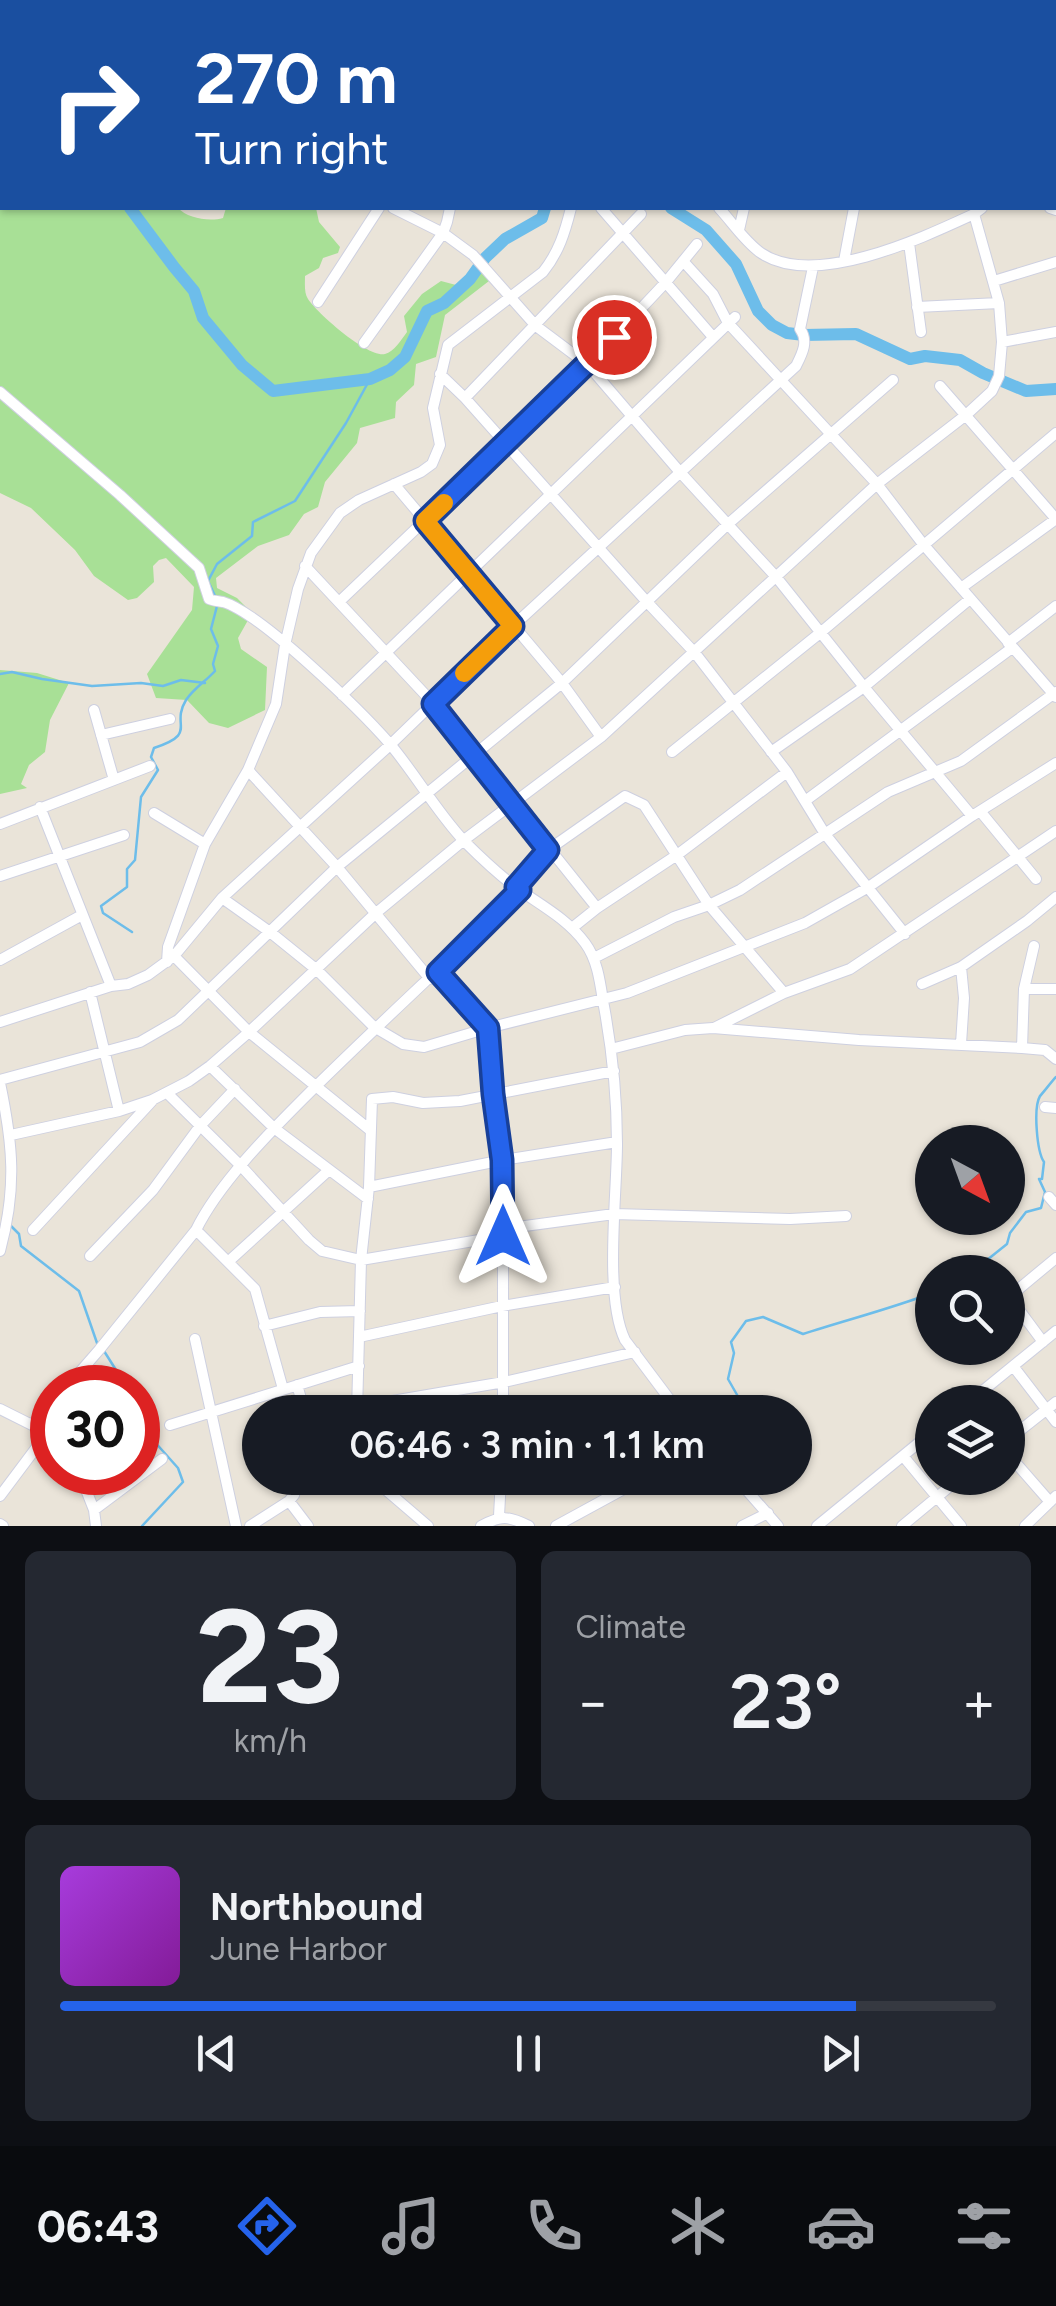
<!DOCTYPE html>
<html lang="en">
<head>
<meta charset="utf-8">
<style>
  body { margin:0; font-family:Figtree,sans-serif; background:#242831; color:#f1f3f6; height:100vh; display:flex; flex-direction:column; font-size:38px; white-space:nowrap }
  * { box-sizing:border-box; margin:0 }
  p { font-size:32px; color:#9ea1a6 }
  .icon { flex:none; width:55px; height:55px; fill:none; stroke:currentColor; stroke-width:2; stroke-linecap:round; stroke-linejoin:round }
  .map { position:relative; height:1526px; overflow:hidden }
  .sheet { display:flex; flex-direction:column; gap:25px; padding:25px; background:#0d0f14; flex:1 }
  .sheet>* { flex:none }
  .guide { position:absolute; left:0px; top:0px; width:1058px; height:210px; box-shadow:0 2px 8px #0004; background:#1a4fa0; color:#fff; overflow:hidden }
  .needle { width:65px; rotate:139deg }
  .fabs { position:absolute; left:915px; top:1125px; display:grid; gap:20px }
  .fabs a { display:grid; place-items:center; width:110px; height:110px; border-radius:50%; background:#171b24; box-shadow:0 2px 8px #0004; font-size:50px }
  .speed { position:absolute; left:30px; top:1365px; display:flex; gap:20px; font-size:50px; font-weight:700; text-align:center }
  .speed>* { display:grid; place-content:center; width:130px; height:130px; border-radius:50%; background:#171b24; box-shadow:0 2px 8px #0004; line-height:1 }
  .speed .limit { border:15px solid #d22; background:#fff; color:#111 }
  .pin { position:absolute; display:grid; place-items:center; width:85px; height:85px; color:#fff; margin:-42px; border:5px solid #fff; border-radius:50%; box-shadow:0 2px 10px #0007 }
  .me { position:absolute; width:110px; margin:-55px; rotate:0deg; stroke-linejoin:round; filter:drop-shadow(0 0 8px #0008) }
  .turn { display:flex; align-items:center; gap:35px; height:210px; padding:0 30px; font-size:45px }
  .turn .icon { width:130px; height:130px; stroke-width:2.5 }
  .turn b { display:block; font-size:70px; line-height:85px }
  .big { font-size:75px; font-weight:600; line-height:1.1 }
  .sheet .card { flex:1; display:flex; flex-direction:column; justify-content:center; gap:15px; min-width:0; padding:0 35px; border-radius:15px; background:#242831 }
  .sheet .dial { align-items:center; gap:0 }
  .dial b { font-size:130px; line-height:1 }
  .song { display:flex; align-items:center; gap:30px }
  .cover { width:120px; height:120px; border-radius:15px; background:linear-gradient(135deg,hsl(280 70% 55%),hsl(290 70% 35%)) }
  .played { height:10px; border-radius:5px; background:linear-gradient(90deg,#2563eb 85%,#363941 85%) }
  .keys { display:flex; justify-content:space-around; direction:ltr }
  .heat { display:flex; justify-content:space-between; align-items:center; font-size:55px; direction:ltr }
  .sheet .tiles { flex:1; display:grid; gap:25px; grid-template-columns:1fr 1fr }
  .card:last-child { grid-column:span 2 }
  .trip { position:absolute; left:242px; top:1395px; width:570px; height:100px; border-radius:50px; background:#171b24; box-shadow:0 2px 8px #0004; font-weight:600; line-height:100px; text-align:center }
  .tab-bar { display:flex; height:160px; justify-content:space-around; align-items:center; background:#090b0e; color:#9ea1a6 }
  .tab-bar .icon { width:70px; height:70px }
  .tab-bar .selected { color:#2563eb }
  .tab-bar b { font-size:45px; color:#f1f3f6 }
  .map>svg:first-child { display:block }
  .green { fill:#a8e096 }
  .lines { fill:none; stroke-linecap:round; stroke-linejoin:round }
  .stream { stroke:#6dbdea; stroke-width:2.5 }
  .river { stroke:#6dbdea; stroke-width:12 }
  .minor-casing { stroke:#ced0e0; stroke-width:12 }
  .minor { stroke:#fff; stroke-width:10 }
  .route-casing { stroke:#184099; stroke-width:25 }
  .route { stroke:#2563eb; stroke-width:18 }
  .slow { stroke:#f59e0b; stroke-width:18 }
</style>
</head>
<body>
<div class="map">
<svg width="1056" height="1526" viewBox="0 0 1056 1526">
  <rect width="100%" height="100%" fill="#eae4d9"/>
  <path class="green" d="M0,63L2,66V208H178C187,218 209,222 223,218L226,208H316L319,222L340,247L338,253L323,258L319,268L305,276C305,284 304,293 308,299C318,314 368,358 385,354C394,352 401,340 407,332L404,316L422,294L441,281L456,285L471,275L484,272L489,281L445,315L436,357L416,364L414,385L396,402L395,418L360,428L357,443L325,482L318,507L304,514L289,535L258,546L216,578L217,588L237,598L252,613L238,638L241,649L267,667L265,710L228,728L209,723L187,700L156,698L147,674L192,610L194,587L166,558L159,560L153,566L154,582L137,598L128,600L94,576L75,550L31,508L0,493Z
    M0,670L37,673L69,683L50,720L45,752L29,765L21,784L27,788L0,794Z"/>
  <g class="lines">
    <path class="stream" d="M417,0L419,2
      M694,2L697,0
      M216,598L208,581L217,564L252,536L253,522L295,501L346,423L370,379
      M0,674L12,672L42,679L92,686L141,683L163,686L181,680L205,683
      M132,932L103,913L101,906L127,887V869L135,860L141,797L158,770L151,757L154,748C199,733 170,726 186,700C194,688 206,681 215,671L213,664L218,646L211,629L217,606
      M11,1226L19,1234L21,1246L79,1291L97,1343
      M972,1272L1007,1244L1010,1233L1026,1212L1041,1208L1045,1192L1039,1179H1042L1044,1162C1037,1152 1033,1108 1040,1096C1042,1094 1053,1080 1056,1077
      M104,1351L123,1381L122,1388
      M738,1412L740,1400L728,1379L734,1353L731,1342L746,1321L763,1317L803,1334C846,1320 890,1309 932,1293
      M138,1436L153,1440L178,1468L183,1482L142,1526"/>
    <path class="river" d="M0,87L2,89
      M130,208L174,267L194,291L203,318L242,365L273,391L370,379L390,370L405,357L427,311L444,303L470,279L485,258L505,239L542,218L545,208
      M671,208L706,230L736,264L758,311L772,325L787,333L804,335L856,334L910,359L925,356L960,360L983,373L1026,391L1056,389"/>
    <g class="minor-casing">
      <path id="minor" d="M66,0L69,2
        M261,0V2
        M298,0L299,2
        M367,0V2
        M555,0V2
        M735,0L739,2
        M999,0V2
        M26,2L28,0
        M123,2L125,0
        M217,2L219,0
        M497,2V0
        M763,2L764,0
        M880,2V0
        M942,2V0
        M1055,21H1056
        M0,35L2,31
        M1055,137L1056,136
        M393,208L443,233L473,255L536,326L588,365L679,471L777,578L864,687L972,816
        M601,208L713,337
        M719,208C732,222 745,242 761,253C814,289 922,238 974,214L982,208
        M1050,208L1056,210
        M739,230L744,208
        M909,243L921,332
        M683,261L713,294L728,323L877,484L923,544L1056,697
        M844,261L854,208
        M994,281L1056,262
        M318,302L379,208
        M917,307L999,303
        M1002,342L1056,332
        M364,343L443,233L447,222L450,208
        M440,374L465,398L647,602L695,653L787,772L825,834L905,934
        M940,386L1056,519
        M0,392L120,495L199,568L209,599C213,601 218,601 223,602C261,613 362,712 390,744C416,775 436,811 464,841C481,858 501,877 521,891C544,907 568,920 585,943C597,959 600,981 603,1001C612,1048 617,1096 617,1144C617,1194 604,1297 625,1340L679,1412
        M465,398L641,214
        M394,484L562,683L601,737
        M305,566L433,703L597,908
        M961,588L1056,519
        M340,601L588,365L666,282L697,244
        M1008,643L1056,606
        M342,695L735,317
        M94,710L114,780
        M101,735L170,719
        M672,752L820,633L1056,433
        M771,752L864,687L970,599
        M248,770L337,867L430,979
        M805,801L1012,648
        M40,807L111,986
        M980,811L1036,879
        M154,813L205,844
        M0,824L150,766
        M0,876L124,835
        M516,887L548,850L625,796L644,805L709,905L784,993
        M222,898L270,932L317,970L374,1027L403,1044L424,1047L488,1028L627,993L805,923L867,888L972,816L1056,763
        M572,928L597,908L677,855L787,772
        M174,956L249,1032L370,1130
        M594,958L674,917L709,905L740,890L888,792L961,761L1056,692
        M0,960L82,915
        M167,962L168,947L205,844L248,770L276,704L285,645L298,589L311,553L340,513L359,500L421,472L432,464L440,445L433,408L448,345L543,272C559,252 565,232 571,208
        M961,967L964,998L961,1044
        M438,971L488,1028L493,1094L503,1160V1412
        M922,984L961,967L1027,921L1056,897
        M1024,989H1056
        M90,992L119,1111
        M0,1022L111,986L128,984L148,975L174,956L222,898L390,745L513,626L796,366C802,354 809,341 800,329L813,267
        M714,1028L784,993L850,969L1056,831
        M1022,1048L1024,989L1034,946
        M611,1049L685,1030L713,1028L859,1040L1022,1048L1045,1050L1056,1059
        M210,1066L274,1128L368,1199
        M0,1080L140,1042L178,1020L337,867L562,683L728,524L893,380
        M0,1083C13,1145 17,1188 0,1251
        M167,1093L242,1167L309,1240L322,1251L361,1260L503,1236
        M1045,1107L1056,1108
        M11,1135L119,1111L152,1100L189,1081L210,1066L249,1032L376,913L464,840L601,737L877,484L966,415L992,391L999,376L1002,342L999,303L974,214
        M369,1187L503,1160L617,1142
        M1049,1197L1056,1205
        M503,1229L614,1214L790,1219L846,1216
        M33,1230L152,1101
        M196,1230L255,1289L283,1389
        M90,1256L153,1190L200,1126L235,1089
        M229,1261L329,1170
        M985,1267L989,1272
        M1008,1295L1043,1342
        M1009,1297L1056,1258
        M264,1326L320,1312L360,1311
        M359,1337L502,1306L615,1287
        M195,1339L236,1526
        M1013,1366L1056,1422
        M297,1385L305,1412
        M66,1388L99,1350L196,1230C218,1185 267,1135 303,1099C374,1028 449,961 520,890
        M969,1402L1056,1331
        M357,1407L504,1382L635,1352
        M0,1409L52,1435
        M357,1412L361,1260L369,1187L372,1099L393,1097L423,1103L460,1101L614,1071
        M32,1425L52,1402
        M170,1425L359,1366
        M1008,1440L1056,1402
        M1008,1454L1050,1502
        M903,1456L961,1526
        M79,1472L94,1510L96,1526
        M372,1478L428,1526
        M736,1478L778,1526
        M678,1484L688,1478
        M0,1496L48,1432
        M289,1501L308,1526
        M94,1510L162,1459
        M499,1516L501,1478
        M0,1524L3,1526
        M250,1526L289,1501L294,1495L299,1478
        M481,1526C502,1515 508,1516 529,1526
        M556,1526L644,1478
        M742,1526L768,1513
        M817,1526L932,1432
        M902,1526L960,1478
        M1025,1526L1056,1496"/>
    </g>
    <use href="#minor" class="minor"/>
  </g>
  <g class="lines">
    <g class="route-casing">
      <path id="route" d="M503,1236L502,1160L493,1094L488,1028L438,972L520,890L516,887L548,850L433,704L513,626L425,521L614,337"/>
    </g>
    <use href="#route" class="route"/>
    <path class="slow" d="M444,503L425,521L513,626L464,673"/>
  </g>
</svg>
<div class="fabs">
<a><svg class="needle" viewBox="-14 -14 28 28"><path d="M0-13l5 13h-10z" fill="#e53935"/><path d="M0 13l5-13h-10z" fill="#9ea1a6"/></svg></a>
<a><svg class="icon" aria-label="search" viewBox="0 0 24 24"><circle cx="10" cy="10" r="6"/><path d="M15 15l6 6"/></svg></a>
<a><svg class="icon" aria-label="layers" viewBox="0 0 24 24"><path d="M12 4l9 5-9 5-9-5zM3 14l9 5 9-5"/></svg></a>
</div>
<div class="speed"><div class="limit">30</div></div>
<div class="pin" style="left:614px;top:337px;background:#d93025"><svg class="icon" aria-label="arrive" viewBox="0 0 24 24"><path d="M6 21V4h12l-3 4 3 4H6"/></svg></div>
<svg class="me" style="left:503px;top:1236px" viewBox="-20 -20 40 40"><path d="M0-17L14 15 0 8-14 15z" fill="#2563eb" stroke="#fff" stroke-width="4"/></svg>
<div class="trip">06:46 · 3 min · 1.1 km</div>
<div class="guide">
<div class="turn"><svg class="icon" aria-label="right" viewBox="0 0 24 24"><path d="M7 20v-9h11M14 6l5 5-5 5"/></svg><div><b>270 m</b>Turn right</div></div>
</div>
</div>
<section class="sheet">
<div class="tiles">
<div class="card dial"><b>23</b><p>km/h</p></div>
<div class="card"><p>Climate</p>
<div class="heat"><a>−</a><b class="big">23°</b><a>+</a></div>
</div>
<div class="card">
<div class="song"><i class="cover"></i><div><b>Northbound</b><p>June Harbor</p></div></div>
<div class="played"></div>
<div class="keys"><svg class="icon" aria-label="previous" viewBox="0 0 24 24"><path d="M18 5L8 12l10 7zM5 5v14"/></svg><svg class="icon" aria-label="pause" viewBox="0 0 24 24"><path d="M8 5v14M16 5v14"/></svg><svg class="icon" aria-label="next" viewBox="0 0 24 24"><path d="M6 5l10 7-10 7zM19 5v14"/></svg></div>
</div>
</div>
</section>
<nav class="tab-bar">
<b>06:43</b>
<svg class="icon selected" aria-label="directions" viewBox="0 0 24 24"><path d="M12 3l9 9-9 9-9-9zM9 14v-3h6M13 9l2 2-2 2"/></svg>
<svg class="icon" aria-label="music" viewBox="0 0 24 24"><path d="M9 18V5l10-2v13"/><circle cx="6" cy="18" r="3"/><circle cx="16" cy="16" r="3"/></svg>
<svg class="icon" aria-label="phone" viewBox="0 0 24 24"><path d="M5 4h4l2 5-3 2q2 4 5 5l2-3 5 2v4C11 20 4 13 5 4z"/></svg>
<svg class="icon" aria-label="climate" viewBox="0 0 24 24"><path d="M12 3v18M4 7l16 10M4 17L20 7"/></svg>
<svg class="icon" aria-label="car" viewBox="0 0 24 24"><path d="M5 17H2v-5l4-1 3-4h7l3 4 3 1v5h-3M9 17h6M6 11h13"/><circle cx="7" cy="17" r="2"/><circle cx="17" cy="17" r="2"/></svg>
<svg class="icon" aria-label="filters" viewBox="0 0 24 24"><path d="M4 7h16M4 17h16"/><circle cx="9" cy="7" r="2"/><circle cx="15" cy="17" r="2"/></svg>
</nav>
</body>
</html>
